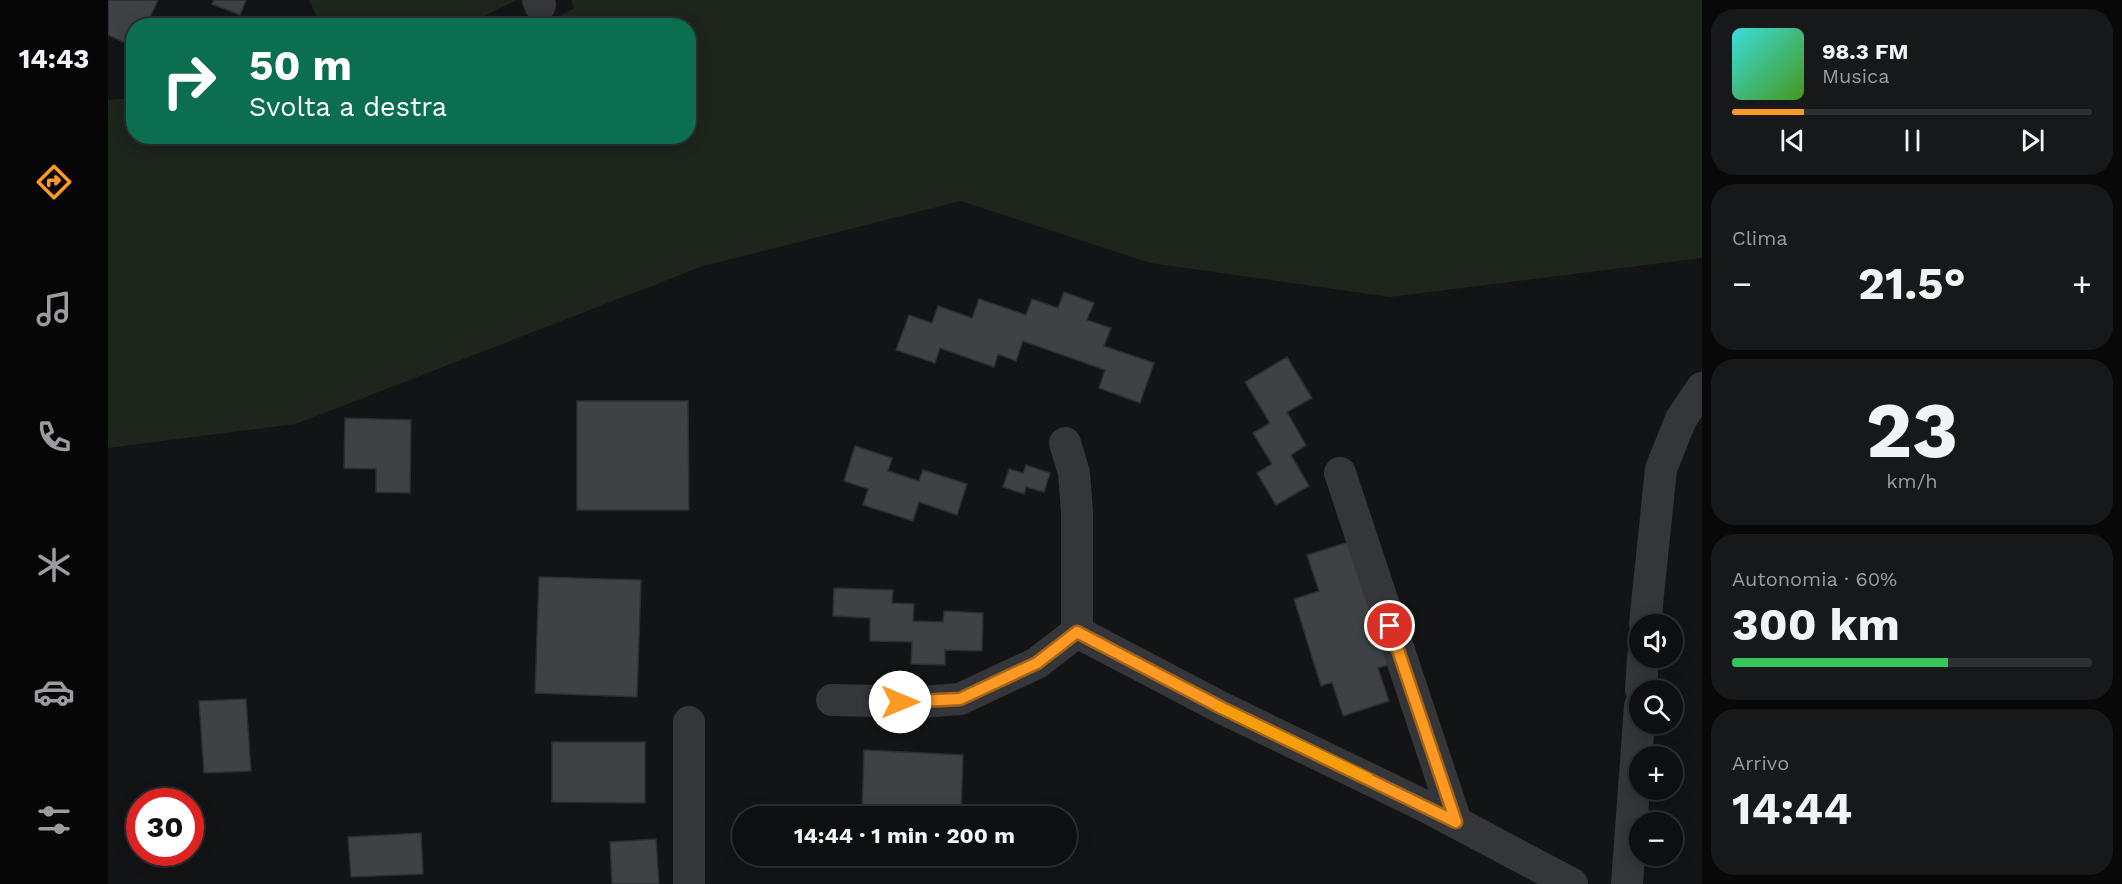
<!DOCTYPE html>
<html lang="it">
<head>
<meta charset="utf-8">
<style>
  body { margin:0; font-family:"Work Sans",sans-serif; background:#171819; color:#f1f3f6; height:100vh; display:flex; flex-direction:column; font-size:22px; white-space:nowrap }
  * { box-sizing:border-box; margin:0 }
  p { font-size:20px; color:#9b9c9f }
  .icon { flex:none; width:33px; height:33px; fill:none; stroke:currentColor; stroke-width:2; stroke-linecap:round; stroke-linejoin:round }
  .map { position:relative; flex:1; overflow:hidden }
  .side { display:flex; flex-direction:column; gap:9px; padding:9px; background:#080809; width:420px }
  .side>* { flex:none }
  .top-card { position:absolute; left:18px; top:18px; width:570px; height:126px; border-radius:24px; box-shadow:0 3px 15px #0003,0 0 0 2px #2e2f30; background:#0b6e4f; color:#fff; overflow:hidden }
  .fabs { position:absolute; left:1521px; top:614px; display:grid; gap:12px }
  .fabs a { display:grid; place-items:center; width:54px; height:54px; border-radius:50%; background:#0e0f10; box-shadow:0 3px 15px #0003,0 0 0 2px #2e2f30; font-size:30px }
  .speed { position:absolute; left:18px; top:788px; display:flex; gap:12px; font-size:30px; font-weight:700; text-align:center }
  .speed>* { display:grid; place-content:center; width:78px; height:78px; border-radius:50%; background:#0e0f10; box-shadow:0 3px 15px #0003,0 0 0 2px #2e2f30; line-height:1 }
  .speed .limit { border:9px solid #d22; background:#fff; color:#111 }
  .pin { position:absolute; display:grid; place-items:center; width:51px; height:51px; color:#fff; margin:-26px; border:3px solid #fff; border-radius:50%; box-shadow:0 2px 6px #0007 }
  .me { position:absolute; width:66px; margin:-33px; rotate:90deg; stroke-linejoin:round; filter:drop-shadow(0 0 4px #0008) }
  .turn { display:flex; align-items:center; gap:21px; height:126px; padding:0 24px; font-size:27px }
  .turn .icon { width:78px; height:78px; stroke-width:2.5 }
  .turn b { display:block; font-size:42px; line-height:51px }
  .big { font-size:45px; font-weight:700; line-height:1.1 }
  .side .widget { flex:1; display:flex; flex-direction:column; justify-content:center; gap:9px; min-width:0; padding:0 21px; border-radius:24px; background:#171819 }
  .side .dial { align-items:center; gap:0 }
  .dial b { font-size:78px; line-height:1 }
  .song { display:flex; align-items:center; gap:18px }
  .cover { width:72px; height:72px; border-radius:9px; background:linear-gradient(135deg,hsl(180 70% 55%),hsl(100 70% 35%)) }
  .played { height:6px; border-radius:3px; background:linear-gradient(90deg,#fe9a23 20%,#2e2f30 20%) }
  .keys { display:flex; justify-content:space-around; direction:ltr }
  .heat { display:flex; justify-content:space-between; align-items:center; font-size:33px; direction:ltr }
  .charge { height:9px; border-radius:4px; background:linear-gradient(90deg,#34c759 60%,#2e2f30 0) }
  .trip { position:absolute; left:624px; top:806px; width:345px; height:60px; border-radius:30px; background:#0e0f10; box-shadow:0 3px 15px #0003,0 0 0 2px #2e2f30; font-weight:700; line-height:60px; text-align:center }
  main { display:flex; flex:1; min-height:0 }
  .dock { display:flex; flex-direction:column; width:108px; justify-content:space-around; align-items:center; background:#060606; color:#9b9c9f }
  .dock .icon { width:42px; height:42px }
  .dock .active { color:#fe9a23 }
  .dock b { font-size:27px; color:#f1f3f6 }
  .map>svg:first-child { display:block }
  .green { fill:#1d251d }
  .building { fill:#3f4245; stroke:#2d2e31; stroke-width:1.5 }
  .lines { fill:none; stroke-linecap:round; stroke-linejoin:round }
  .minor { stroke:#34363a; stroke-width:32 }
  .route-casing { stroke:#a56417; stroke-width:15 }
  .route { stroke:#fe9a23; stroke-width:10 }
  .slow { stroke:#f59e0b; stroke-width:10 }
</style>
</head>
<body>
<main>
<nav class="dock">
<b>14:43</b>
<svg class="icon active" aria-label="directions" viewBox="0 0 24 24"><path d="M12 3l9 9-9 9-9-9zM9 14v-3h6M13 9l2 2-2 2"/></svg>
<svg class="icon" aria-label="music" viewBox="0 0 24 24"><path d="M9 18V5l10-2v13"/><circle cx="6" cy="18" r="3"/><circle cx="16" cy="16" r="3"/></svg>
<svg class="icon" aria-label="phone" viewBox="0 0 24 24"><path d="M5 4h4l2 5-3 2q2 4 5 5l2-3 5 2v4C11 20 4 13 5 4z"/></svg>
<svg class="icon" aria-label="climate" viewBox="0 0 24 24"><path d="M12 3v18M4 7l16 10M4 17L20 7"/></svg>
<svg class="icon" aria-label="car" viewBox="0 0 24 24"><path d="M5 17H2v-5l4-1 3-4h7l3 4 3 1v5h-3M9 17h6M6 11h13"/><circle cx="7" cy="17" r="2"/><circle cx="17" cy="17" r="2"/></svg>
<svg class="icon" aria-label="filters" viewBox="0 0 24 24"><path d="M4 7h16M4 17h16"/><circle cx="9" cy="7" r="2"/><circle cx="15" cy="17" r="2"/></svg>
</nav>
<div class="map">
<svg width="1594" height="884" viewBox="0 0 1594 884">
  <rect width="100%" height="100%" fill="#131415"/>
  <path class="green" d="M201,0H409L358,25L213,26Z
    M463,0H1594V258L1282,297L1042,263L853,201L595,266L188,424L0,448V100L25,98L26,136H580V26L435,25L466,8Z"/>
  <path class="building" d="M0,0H50L38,26H26V47L0,35Z
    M106,0H138L132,15L104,4Z
    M956,292L986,303L979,320L1003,328L996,346L1046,363L1032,403L991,388L997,370L915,341L908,361L890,354L886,367L832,348L827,363L788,350L801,315L824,323L830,306L864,318L871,299L918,315L924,299L950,308Z
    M1179,357L1204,398L1179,412L1198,445L1183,455L1201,486L1168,505L1149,473L1164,464L1145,433L1162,423L1137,382Z
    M469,401H580L581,510H469Z
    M237,418L303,420L302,493L268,492V469L236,468Z
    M747,446L784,458L780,471L811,481L815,470L859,484L849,515L811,502L805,521L755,505L760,489L736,481Z
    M918,465L942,473L936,492L918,487L916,494L895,487L901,469L915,473Z
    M1244,541L1280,665L1270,668L1281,701L1235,716L1224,682L1213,686L1186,599L1211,591L1199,555Z
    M431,577L533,580L529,697L427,693Z
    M726,588L785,590L784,603L806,604L805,621L835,622L836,611L875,613L874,651L837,650V665L803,664L804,642L762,641V618L725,616Z
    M138,699L143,771L96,773L91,701Z
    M444,742H537V803L444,802Z
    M756,750L855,755L853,816H754Z
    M313,833L315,874L243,877L240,837Z
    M548,839L551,884H504L502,842Z"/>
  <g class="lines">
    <path class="minor" d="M430,0L432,5
      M957,443L966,473L969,511V632L1112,707L1319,807L1464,884
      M1232,473L1348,822
      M1537,624L1553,469L1573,419L1594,388
      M1533,690L1535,657
      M724,700L814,702L852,699L929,663L969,632
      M581,722V884
      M1519,884L1532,706"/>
  </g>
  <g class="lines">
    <g class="route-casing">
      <path id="route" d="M792,702L852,699L929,663L969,632L1112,707L1348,822L1282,626"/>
    </g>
    <use href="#route" class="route"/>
    <path class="slow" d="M1111,707L1260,778"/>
  </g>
</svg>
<div class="fabs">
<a><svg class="icon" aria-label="sound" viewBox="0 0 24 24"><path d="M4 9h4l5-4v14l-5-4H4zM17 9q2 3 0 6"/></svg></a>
<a><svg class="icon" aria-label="search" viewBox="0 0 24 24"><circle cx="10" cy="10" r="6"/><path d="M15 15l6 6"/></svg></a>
<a>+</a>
<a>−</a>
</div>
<div class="speed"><div class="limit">30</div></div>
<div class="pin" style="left:1282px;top:626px;background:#d93025"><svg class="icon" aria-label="arrive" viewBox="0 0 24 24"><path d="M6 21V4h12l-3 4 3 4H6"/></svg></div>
<svg class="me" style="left:792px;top:702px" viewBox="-20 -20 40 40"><circle r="19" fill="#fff"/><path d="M0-13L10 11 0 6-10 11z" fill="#fe9a23"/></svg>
<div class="trip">14:44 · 1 min · 200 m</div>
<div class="top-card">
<div class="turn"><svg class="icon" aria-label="right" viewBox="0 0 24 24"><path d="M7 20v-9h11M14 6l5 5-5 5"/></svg><div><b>50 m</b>Svolta a destra</div></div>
</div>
</div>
<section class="side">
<div class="widget">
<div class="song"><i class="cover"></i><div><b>98.3 FM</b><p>Musica</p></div></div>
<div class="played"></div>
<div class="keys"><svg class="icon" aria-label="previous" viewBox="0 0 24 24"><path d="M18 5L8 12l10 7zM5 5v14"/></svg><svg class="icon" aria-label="pause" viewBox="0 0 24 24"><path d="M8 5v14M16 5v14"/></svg><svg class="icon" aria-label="next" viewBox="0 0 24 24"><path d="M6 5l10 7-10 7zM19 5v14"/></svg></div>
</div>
<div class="widget"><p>Clima</p>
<div class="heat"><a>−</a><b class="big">21.5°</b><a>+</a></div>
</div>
<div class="widget dial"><b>23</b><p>km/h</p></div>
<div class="widget"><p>Autonomia · 60%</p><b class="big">300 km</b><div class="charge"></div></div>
<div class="widget"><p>Arrivo</p><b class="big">14:44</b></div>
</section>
</main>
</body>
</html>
